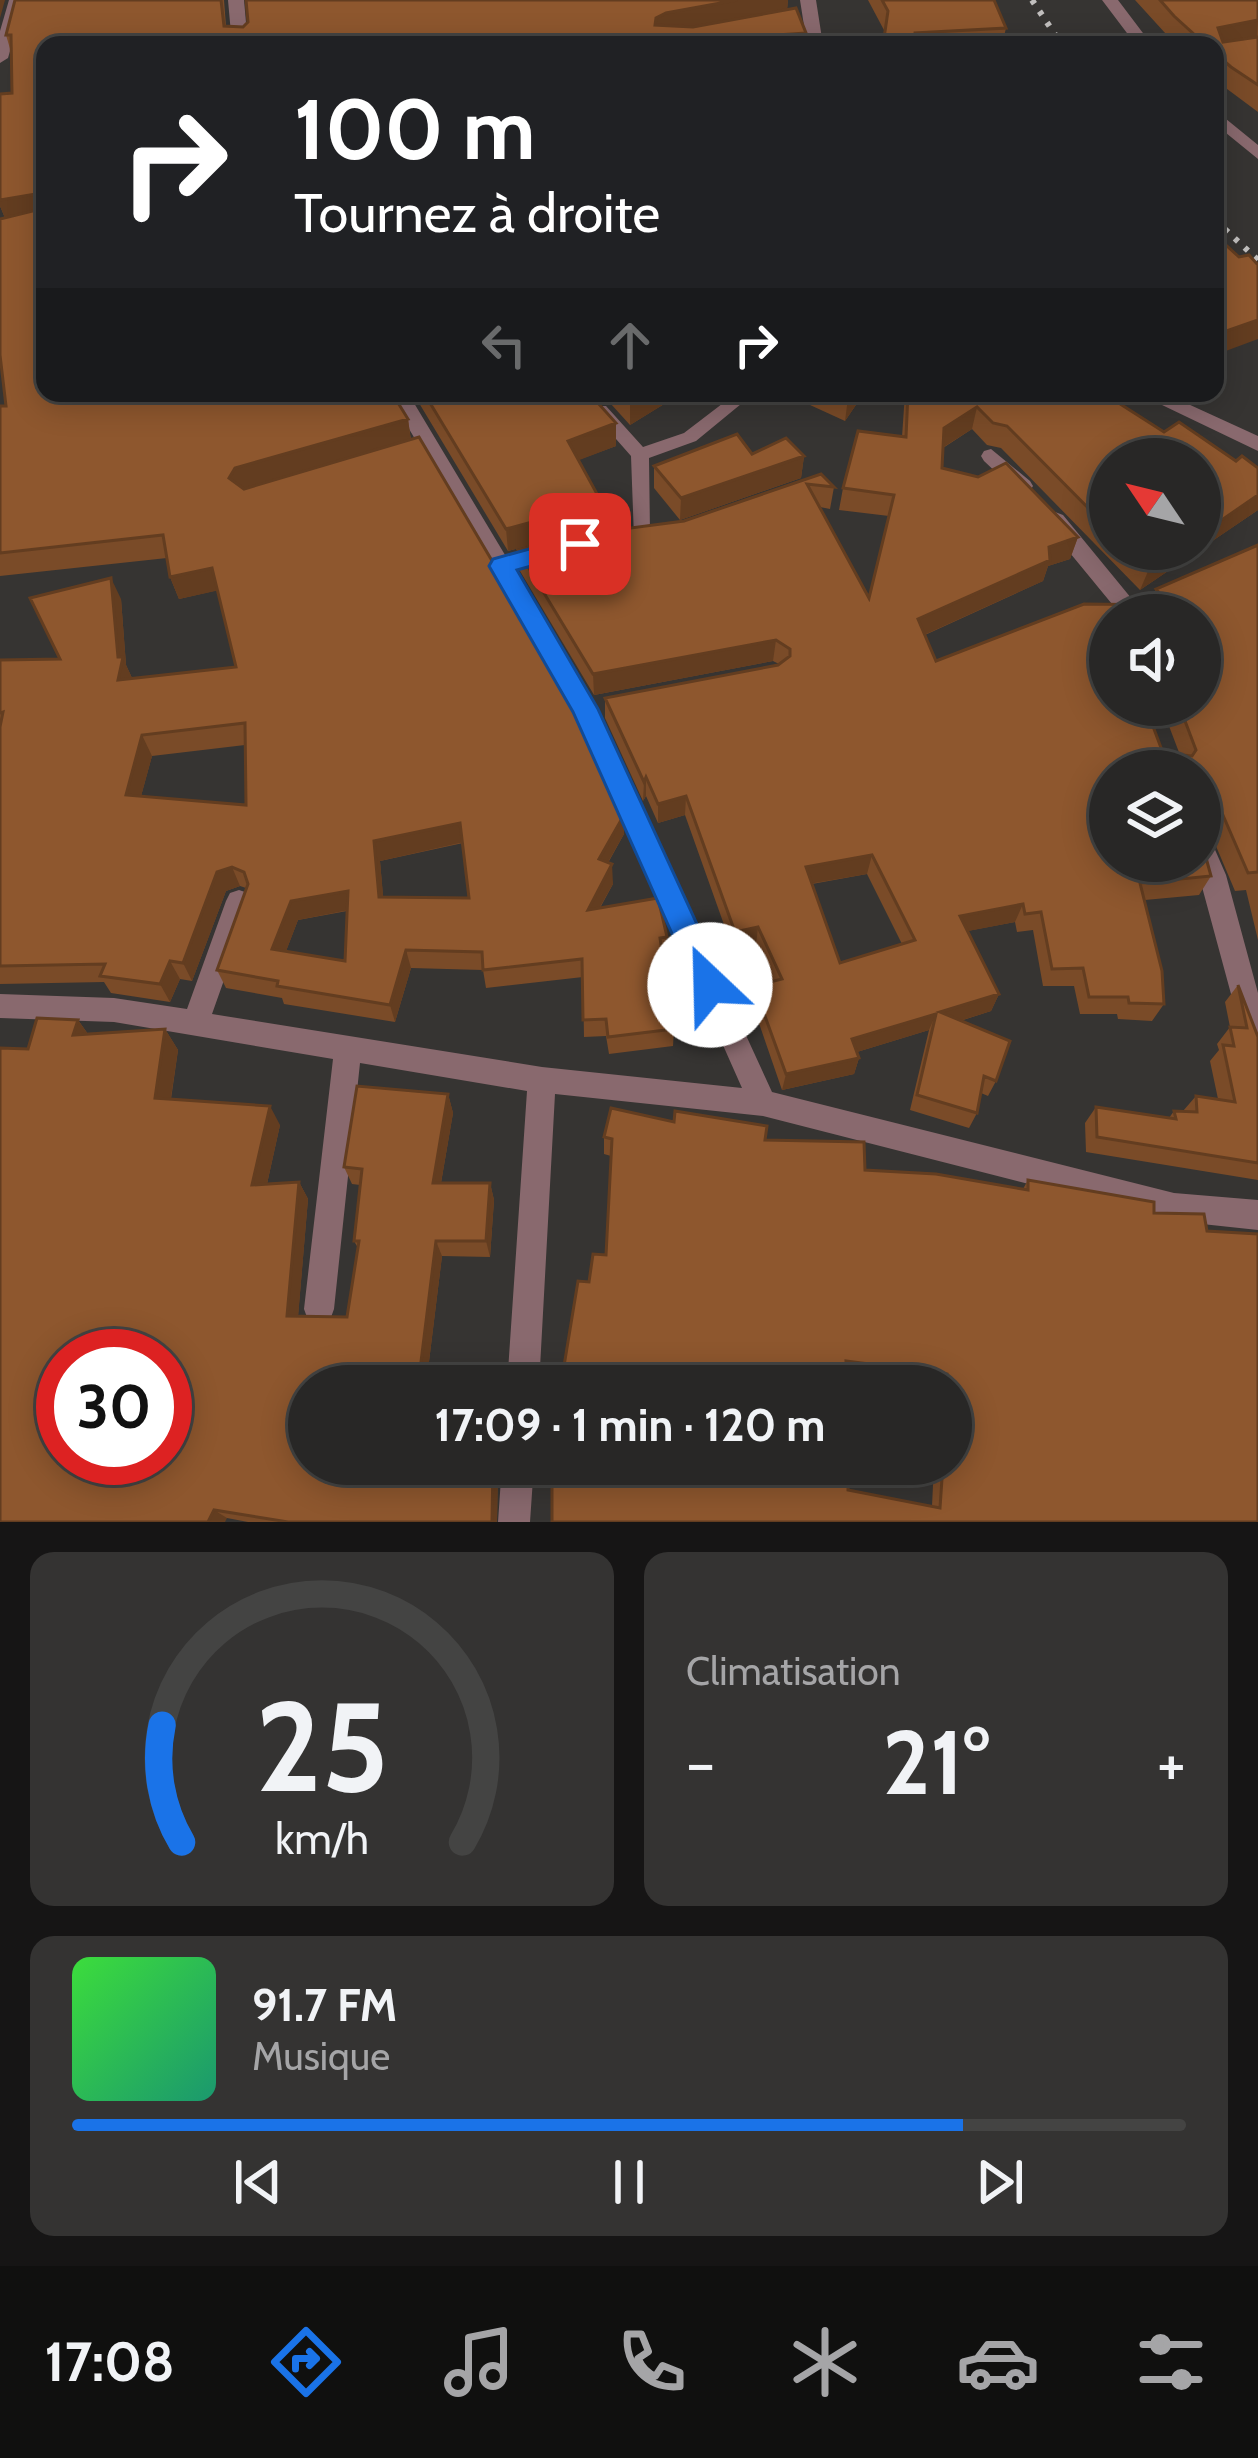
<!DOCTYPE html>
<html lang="fr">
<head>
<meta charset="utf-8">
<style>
  body { margin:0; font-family:Cabin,sans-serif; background:#343332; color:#f1f3f6; height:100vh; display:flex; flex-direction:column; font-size:45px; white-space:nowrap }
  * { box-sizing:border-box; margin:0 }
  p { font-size:39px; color:#a5a5a7 }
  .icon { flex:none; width:66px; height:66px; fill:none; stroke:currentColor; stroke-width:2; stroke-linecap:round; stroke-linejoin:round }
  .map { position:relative; height:1522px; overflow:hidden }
  .details { display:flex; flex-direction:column; gap:30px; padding:30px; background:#161515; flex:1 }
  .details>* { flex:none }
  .guide { position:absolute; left:36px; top:36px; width:1188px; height:366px; border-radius:24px; box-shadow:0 6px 30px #0003,0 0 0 3px #444443; background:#202124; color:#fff; overflow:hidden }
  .needle { width:78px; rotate:305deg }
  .buttons { position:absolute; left:1089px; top:438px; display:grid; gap:24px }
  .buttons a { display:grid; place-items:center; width:132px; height:132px; border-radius:50%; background:#282726; box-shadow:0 6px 30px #0003,0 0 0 3px #444443; font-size:60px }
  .speed { position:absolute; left:36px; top:1329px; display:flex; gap:24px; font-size:60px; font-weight:700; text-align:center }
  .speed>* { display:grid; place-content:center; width:156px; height:156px; border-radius:50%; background:#282726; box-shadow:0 6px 30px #0003,0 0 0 3px #444443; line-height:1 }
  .speed .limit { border:18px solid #d22; background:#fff; color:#111 }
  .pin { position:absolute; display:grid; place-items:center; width:102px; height:102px; color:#fff; margin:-51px; border-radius:24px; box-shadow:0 6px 18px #0006 }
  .me { position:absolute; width:132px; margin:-66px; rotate:336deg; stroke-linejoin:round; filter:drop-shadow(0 0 9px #0008) }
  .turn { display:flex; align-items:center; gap:42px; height:252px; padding:0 60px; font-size:54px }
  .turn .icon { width:156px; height:156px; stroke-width:2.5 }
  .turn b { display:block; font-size:84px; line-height:102px }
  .lanes { display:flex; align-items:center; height:114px; padding:0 60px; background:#0003; justify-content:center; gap:60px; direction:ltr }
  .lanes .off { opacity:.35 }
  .big { font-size:90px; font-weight:800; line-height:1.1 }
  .details .tile { flex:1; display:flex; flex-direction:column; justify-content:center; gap:18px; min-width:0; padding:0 42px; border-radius:24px; background:#343332 }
  .details .dial { align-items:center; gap:0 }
  .dial svg { height:312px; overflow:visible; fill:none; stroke:#444443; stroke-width:7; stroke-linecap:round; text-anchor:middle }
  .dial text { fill:#f1f3f6; stroke:none }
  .song { display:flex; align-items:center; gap:36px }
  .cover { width:144px; height:144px; border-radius:18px; background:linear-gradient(135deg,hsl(120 70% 55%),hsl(160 70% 35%)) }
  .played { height:12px; border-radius:6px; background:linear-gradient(90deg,#1a73e8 80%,#444443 80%) }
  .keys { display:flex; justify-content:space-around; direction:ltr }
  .heat { display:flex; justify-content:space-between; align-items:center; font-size:66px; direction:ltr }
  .details .tiles { flex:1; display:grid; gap:30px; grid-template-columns:1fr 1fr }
  .tile:last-child { grid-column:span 2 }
  .trip { position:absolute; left:288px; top:1365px; width:684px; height:120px; border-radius:60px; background:#282726; box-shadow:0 6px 30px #0003,0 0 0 3px #444443; font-weight:800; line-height:120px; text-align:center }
  .tab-bar { display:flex; height:192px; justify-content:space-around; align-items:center; background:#10100f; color:#a5a5a7 }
  .tab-bar .icon { width:84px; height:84px }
  .tab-bar .on { color:#1a73e8 }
  .tab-bar b { font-size:54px; color:#f1f3f6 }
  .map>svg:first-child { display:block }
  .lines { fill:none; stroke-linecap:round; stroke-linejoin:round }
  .lane { fill:#89696e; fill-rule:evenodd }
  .street { fill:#89696e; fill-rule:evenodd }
  .rail { stroke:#c1bfbe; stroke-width:6; stroke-dasharray:4.5 9; stroke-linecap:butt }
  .wall { fill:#7a4b28; fill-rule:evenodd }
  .shaded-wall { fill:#633d20 }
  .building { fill:#8e572e; stroke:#633d20; stroke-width:3; fill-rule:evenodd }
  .route { fill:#1a73e8; stroke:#114b97; stroke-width:3 }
</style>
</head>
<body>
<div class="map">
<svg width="1258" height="1522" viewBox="0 0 1258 1522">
  <rect width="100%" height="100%" fill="#363432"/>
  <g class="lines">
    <path class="lane" d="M735,394L741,396V404L696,441L649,458L650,533L641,540L634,538L631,456L594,414V406H606L643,447L684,433Z"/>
    <path class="street" d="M9,0H25L8,58L0,63V31Z
      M228,0H244L248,45H232Z
      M800,0H816L823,45H807Z
      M1102,0H1118L1152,45H1136Z
      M1215,110L1258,145V159L1215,124Z
      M388,393H408L593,702L772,1092L1174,1193L1258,1200V1230L1174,1221L763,1116L555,1094L539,1386H507L527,1091L360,1063L334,1309L330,1320L319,1324L308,1320L304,1309L333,1059L114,1022L0,1018V994L114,998L187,1009L226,901L230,893L239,890L248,893L252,901L212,1014L542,1067L742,1088L575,712Z
      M1137,393H1164L1258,436V451Z
      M991,449L1030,481L1033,486L1030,491H1016L984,461L981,456L984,451Z
      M1055,512L1063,515L1145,615H1121L1047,525L1044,520L1047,515Z
      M1200,833L1209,836L1226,875L1258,993V1055L1248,1051L1244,1042L1195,861H1200Z
      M502,1464H534L530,1522H498Z"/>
    <path class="rail" d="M1032,0L1062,45
      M1215,220L1258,260"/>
  </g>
  <path class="wall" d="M15,0H224L226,26L243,27L248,22L246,0H788L787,9L806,33L804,45H45V393L408,419L411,440L624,815V834L608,863L613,884L600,908L667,937L666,955L663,956L674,1029L673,1046L609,1054L606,1036L584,1037L583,977L486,988L483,970L411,968L395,1022L284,1004L282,998L226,988L217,970L246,888L240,886L226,891L192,981L180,979L170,1002L111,993L104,982L0,984V660L60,659L121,599L126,665L132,678L236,667L218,590L179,599L170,577L167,558L0,576V406H6L5,218L0,206V94L12,93L11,52L6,35ZM245,745L246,805L141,796L152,756ZM463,843L469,898L383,897L380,861ZM347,911L345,961L286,951L298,920Z
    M868,0H994L1006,28L1002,45H883L885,32Z
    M1135,0H1258V112L1215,80V45H1176Z
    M413,393H589L616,446L578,460L602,503V526L508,551Z
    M601,393H682L630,425Z
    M772,393H864L845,421L786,394L782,398Z
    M905,393H1054L1064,399L1070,393H1103L1164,432L1179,422L1236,461L1242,456L1258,468V510L1140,590L1001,448L987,445L972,429L943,448L942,468L978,477L1006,463L1078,537L1070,559L1048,566L1043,581L925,635L936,661L1084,604L1149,605L1156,589L1258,545V940L1246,890L1235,891L1210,832L1207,831V838L1203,845L1211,876L1199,895L1145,900L1162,971L1164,1004L1152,1021L1118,1019L1117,1014H1080L1074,986H1043L1033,930L1017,932L1015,922L967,931L999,994L991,1011L960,1021L1010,1041L996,1081L988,1096L981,1093L977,1113L969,1128L910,1110L929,1030L857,1052L859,1058L854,1074L782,1090L752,1003L754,986L772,982L756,945L733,950L685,815L658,823L646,796L643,801L605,718V698L779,664L773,661L594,695L520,571L518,550L613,525L616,530L684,521L821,474L834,487L830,509L820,507L869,598L889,516L839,510L843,488L858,431L902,437ZM1110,459H1200V549H1110ZM1110,615H1200V705H1161L1180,755L1163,753L1145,705H1110ZM1110,771H1200V861H1110ZM867,874L902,944L840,963L812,884Z
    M752,454L804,456L801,478L680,520L654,488V466Z
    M1238,985L1257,1037L1258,1180L1086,1152L1085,1123L1096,1107L1169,1118L1174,1111H1183L1196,1096L1218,1099L1210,1061L1219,1050L1217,1044L1230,1027L1225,1002Z
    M78,1020L88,1034L165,1029L178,1050L171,1099L280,1125L267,1184L299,1182L308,1199L298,1316L347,1317L358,1248L354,1241L360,1185L352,1184L344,1167L448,1094L453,1113L441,1183H490L494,1200L490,1257L442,1256L426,1386H309V1464H498L497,1522H248L227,1518L0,1522L28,1049Z
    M604,1137L765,1140L865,1170L1023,1189L1028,1180L1154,1213L1258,1522H552L848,1490L932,1506L934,1464H951V1386L847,1374L589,1282L606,1255L611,1156L604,1154Z"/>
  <path class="shaded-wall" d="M0,0H5L0,18Z
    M737,0H788L787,13L656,41V18L666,13Z
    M1258,20L1257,40L1215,48L1218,28Z
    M36,194L44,218L7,223L0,206V200Z
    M1258,320V339L1215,355V335Z
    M645,393H682L630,425V402Z
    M852,393H864L845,421L848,398Z
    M977,407L972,429L939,450L944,428Z
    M408,419L411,442L242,491L229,478L235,468Z
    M616,423V446L569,464L568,441Z
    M804,456L801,478L680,520L681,498Z
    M1258,495V510L1140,590L1149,569L1179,549H1200V535Z
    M602,503V526L508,551L506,529Z
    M1078,537L1070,559L1048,566L1043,581L913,640L918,619L1049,547Z
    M212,568L220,590L179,599L170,577Z
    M111,578L121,599L126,665L132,678L118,680Z
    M776,640L773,661L594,695L593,674Z
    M142,735L152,756L136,815L126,795Z
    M646,777V796L643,801L644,782Z
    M686,796L685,815L658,823V804Z
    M624,815V834L599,878V859Z
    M460,823L464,842L380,861L385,916L379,897L374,841Z
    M872,855L867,874L803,885L806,867Z
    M612,864L613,884L588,928V910Z
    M232,867L240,886L226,891L192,981L183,963L217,872Z
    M348,891L354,909L298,920L280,967L272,949L291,901Z
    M1023,904L1015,922L953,934L960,916Z
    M758,927L756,945L733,950L735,932Z
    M406,950L411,968L395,1022L390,1005Z
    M170,961L180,979L170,1002L160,984Z
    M999,994L991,1011L934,1029L940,1012Z
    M936,1014L929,1030L847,1055L852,1039Z
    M78,1020L92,1040L73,1035Z
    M165,1029L178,1050L168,1117L155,1098Z
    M859,1058L854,1074L782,1090L786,1074Z
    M448,1094L453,1113L438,1200L433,1183Z
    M270,1106L280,1125L263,1202L252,1185Z
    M299,1182L308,1199L297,1330L287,1316Z
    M490,1183L494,1200L490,1257L486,1241Z
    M436,1241L442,1256L426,1386H418Z
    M493,1464H498L497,1522H492Z
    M214,1510L227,1518L225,1522H208Z"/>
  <path class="building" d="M15,0H221L224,26L243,27L248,22L246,0H737L666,13L656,18L655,25L693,27L796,8L806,33L745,37L750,45H45V393H392L408,419L235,468L229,478L244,489L419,437L570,693L624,815L599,859L612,864L588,910L658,898L667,937L660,938L674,1029L608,1037L606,1019L583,1020L582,959L483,970L482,952L406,950L390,1005L277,986L278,981L217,970L248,884L244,872L232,867L217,872L183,963L170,961L160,984L100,976L105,964L0,966V727L3,712L0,713V660L60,659L30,598L111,578L118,657H123L118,680L236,667L212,568L170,577L163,535L0,553V406H6L0,355V219L41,209L36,194L0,200V94L12,93L11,35H6ZM245,723L246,805L126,795L142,735ZM460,823L469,898L379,897L374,841ZM348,891L345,961L272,949L291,901Z
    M882,0H994L1006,28L915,33L914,45H883L888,11Z
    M1160,0H1258V20L1218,28L1223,42L1258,37V85L1231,67L1215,53V45H1206L1174,16Z
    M1215,235L1239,257L1249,255L1258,265V320L1215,335Z
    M424,393H589L616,423L568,441L602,503L506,529Z
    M621,393H645L630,402Z
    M908,393H1054L1064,399L1070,393H1103L1164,432L1179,422L1236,461L1242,456L1258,468V495L1200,535V459H1110V530L1007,426L993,423L977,407L944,428L942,468L978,477L1006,463L1078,537L1049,547L1050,560L918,619L936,661L1084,604L1169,605L1156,589L1258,545V872L1248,873L1222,813L1213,810L1207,814V838L1202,843L1211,876L1140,883L1162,971L1164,1004L1129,1003L1128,997H1089L1083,968L1052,969L1041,912L1025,914L1023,904L960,916L999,994L940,1012L1010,1041L996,1081L984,1076L977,1113L917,1095L936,1014L852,1039L859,1058L786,1074L754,986L782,979L758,927L735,932L686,796L658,804L646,777L644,782L605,698L778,665L790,656V649L776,640L593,674L518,550L613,525L616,530L684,521L821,474L834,487L807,484L869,598L894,495L843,488L858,431L906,437ZM1110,615H1200V705H1179L1196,750L1192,756L1163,753L1145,705H1110ZM1110,771H1200V861H1110ZM872,855L915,940L840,963L806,867Z
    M737,434L752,454L786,438L804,456L681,498L654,466Z
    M1129,549H1179L1149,569Z
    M1238,985L1258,1037V1163L1097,1137L1096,1107L1176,1119L1174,1111L1197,1112L1196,1096L1235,1102L1223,1045L1234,1046L1230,1027L1247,1028Z
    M37,1018L78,1020L73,1035L165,1029L155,1098L270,1106L252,1185L299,1182L287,1316L347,1317L359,1241H354L362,1169L344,1167L357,1086L448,1094L433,1183H490L486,1241H436L418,1386H309V1464H493L492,1522H288L214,1510L208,1522H0V1048L28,1049ZM63,1356H165V1458H63Z
    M611,1108L674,1122L675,1111L767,1126L765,1140L864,1142L865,1170L936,1174L1028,1190V1180L1154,1202V1213L1204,1214L1207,1231L1258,1234V1522H552V1464H848V1490L940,1508L943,1464H951V1386H947V1374L846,1361L847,1386H563V1372L578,1281L589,1282L593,1254L606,1255L612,1139L604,1137Z"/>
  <path class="route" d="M580,535L589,538V550L517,570L598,709L725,985L720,994L710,998L699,994L573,712L489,566L493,559Z"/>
</svg>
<div class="buttons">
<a><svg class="needle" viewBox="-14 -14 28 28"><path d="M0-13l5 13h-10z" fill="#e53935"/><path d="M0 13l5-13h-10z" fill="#a5a5a7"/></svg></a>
<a><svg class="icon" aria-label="sound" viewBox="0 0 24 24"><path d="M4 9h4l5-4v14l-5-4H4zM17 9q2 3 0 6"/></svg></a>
<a><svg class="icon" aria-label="layers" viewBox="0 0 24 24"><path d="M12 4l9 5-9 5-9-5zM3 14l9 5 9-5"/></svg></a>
</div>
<div class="speed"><div class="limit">30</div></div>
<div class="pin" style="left:580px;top:544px;background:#d93025"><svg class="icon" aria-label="arrive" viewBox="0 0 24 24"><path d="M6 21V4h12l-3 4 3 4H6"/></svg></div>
<svg class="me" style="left:710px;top:985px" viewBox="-20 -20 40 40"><circle r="19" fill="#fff"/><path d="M0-13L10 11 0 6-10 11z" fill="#1a73e8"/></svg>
<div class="trip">17:09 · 1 min · 120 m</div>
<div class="guide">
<div class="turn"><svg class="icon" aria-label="right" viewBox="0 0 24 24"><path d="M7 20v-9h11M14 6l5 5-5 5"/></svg><div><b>100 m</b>Tournez à droite</div></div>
<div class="lanes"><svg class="icon off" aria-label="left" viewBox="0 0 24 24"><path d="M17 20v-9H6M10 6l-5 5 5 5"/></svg><svg class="icon off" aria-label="ahead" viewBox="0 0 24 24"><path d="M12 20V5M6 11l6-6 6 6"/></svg><svg class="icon" aria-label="right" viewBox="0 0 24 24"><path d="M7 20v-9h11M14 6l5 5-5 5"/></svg></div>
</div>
</div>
<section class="details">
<div class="tiles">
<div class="tile dial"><svg viewBox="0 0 100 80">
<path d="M14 69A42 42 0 1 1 86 69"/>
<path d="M14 69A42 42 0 0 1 9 39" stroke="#1a73e8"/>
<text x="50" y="56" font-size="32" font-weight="700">25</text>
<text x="50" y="72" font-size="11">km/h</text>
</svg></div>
<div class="tile"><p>Climatisation</p>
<div class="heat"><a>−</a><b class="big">21°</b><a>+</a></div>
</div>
<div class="tile">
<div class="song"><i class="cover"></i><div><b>91.7 FM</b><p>Musique</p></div></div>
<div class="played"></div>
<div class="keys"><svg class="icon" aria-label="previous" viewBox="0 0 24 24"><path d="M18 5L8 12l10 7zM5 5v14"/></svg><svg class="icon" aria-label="pause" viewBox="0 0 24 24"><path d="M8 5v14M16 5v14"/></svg><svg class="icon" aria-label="next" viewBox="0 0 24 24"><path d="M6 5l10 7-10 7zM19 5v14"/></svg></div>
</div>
</div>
</section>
<nav class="tab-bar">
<b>17:08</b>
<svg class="icon on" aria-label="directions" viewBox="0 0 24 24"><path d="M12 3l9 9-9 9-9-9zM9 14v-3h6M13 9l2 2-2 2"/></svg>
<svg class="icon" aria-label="music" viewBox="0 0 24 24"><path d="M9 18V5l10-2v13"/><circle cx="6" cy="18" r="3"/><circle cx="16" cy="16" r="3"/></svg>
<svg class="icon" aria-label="phone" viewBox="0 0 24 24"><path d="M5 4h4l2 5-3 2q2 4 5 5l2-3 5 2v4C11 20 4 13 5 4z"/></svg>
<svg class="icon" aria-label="climate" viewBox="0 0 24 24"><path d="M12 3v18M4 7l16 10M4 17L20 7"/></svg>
<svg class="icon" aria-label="car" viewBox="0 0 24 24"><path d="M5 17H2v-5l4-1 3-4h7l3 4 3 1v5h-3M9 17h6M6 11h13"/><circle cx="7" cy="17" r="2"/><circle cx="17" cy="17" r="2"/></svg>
<svg class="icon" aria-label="filters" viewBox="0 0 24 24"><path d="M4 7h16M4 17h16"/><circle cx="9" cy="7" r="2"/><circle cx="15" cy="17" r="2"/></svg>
</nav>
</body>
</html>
